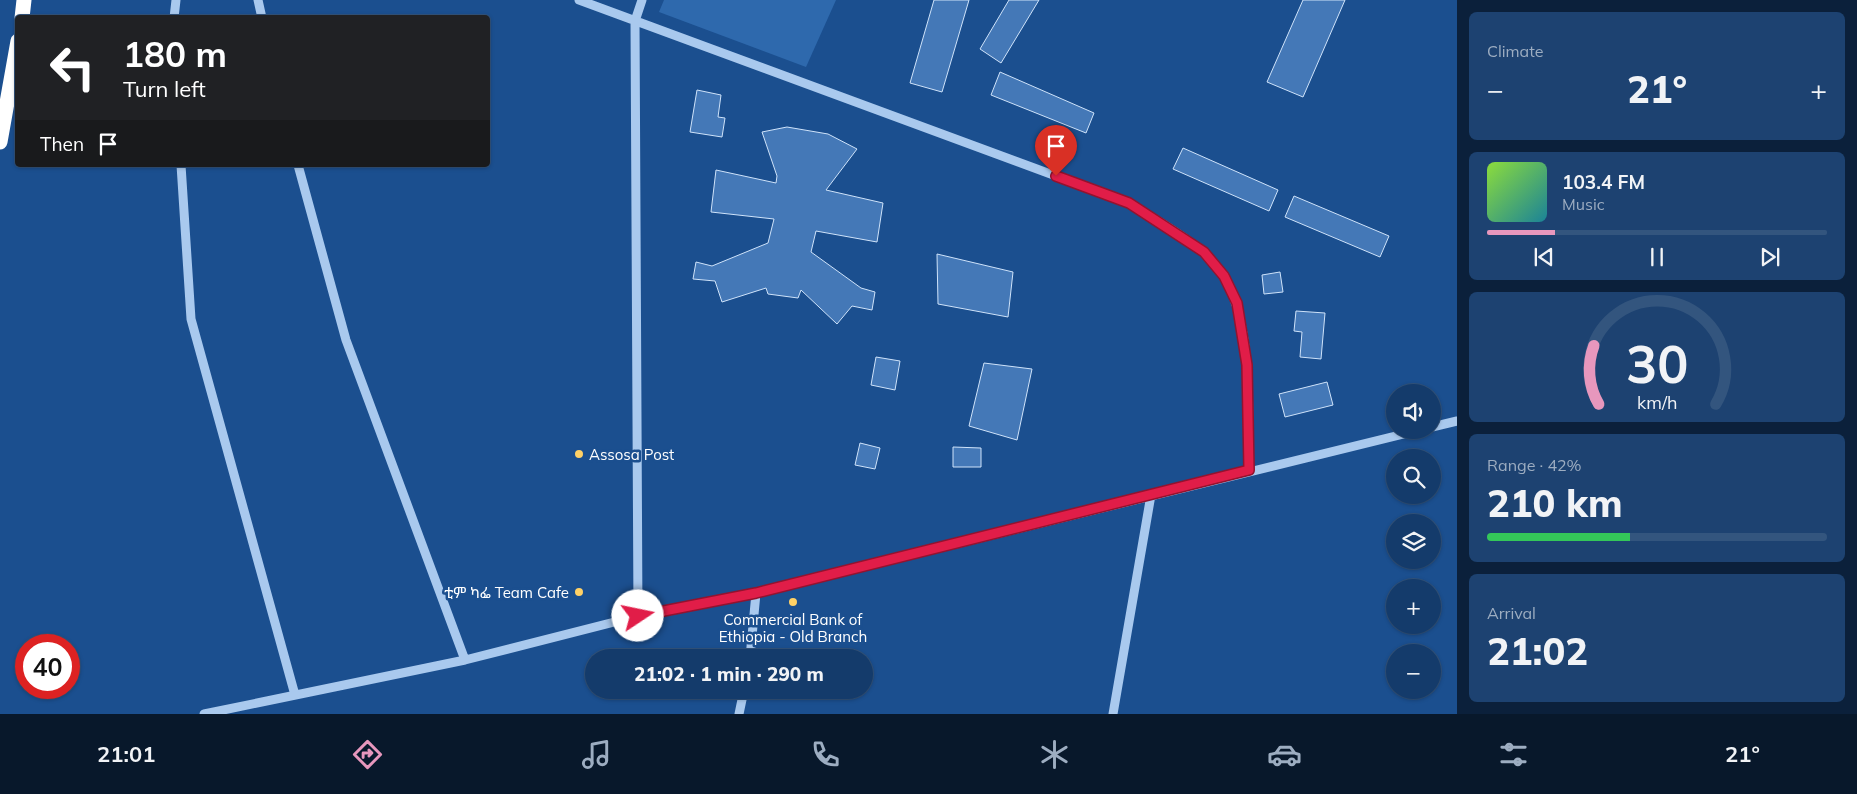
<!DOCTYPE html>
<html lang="en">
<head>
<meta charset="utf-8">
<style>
  body { margin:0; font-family:Mulish,"Noto Sans Ethiopic",sans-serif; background:#1d4271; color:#f1f3f6; height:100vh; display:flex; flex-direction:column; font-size:19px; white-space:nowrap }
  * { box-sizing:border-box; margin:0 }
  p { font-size:16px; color:#9dadc1 }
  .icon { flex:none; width:28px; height:28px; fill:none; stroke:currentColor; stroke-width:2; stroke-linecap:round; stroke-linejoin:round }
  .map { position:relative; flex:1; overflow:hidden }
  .panel { display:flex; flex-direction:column; gap:12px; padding:12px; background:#0b203b; width:400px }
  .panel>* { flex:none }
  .banner { position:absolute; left:15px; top:15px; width:475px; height:152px; border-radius:5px; box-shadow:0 1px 4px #0004,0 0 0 1px #33557e; background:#202124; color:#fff; overflow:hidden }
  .tools { position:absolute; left:1386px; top:384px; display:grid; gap:10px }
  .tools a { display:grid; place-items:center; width:55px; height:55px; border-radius:50%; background:#143b6b; box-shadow:0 1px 4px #0004,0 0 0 1px #33557e; font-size:25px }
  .speed { position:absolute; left:15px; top:634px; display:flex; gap:10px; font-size:25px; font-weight:700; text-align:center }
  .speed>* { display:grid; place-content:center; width:65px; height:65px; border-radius:50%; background:#143b6b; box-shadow:0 1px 4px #0004,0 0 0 1px #33557e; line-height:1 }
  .speed .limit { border:8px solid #d22; background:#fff; color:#111 }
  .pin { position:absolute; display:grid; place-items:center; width:42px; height:42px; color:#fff; margin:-51px -21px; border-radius:50% 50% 50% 0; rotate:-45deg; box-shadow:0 0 5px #0007 }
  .pin .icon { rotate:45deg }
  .me { position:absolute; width:55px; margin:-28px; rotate:79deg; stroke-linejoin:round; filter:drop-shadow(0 0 4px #0008) }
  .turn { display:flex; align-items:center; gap:18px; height:105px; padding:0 25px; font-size:22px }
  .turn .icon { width:65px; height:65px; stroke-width:2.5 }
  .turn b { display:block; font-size:35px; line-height:42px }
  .then { display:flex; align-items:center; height:48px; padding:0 25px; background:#0003; gap:10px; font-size:19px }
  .big { font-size:38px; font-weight:800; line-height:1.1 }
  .panel .tile { flex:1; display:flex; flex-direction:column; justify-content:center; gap:8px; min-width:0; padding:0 18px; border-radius:8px; background:#1d4271 }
  .panel .dial { align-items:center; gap:0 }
  .dial svg { height:130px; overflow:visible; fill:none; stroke:#33557e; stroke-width:7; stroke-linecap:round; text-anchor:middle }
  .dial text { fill:#f1f3f6; stroke:none }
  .song { display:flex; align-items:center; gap:15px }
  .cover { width:60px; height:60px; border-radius:8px; background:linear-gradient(135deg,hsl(90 70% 55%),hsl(190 70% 35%)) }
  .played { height:5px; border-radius:2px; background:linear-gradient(90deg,#e797bd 20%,#33557e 20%) }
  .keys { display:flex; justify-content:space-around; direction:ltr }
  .heat { display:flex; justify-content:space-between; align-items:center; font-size:28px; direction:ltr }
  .charge { height:8px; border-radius:4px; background:linear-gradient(90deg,#34c759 42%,#33557e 0) }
  .trip { position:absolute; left:585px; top:649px; width:288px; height:50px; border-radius:25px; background:#143b6b; box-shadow:0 1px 4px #0004,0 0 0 1px #33557e; font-weight:800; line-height:50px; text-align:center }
  .tabs { display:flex; height:80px; justify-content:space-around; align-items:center; background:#08182b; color:#9dadc1 }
  .tabs .icon { width:35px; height:35px }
  .tabs .selected { color:#e797bd }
  .tabs b { font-size:22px; color:#f1f3f6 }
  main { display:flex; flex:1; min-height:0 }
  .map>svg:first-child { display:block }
  .green { fill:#2e69ad }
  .building { fill:#4478b7; stroke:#cfe3fa }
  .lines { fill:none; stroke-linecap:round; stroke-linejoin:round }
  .minor { stroke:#a9c9ee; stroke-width:9 }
  .highway { stroke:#fff; stroke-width:15 }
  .route-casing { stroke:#92132f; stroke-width:12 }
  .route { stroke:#e11d48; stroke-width:9 }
  .poi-dot { fill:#ffd166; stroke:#1b4f8f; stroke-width:2 }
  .labels { text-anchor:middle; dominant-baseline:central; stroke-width:5; stroke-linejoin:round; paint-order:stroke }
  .poi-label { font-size:15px; fill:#fff; stroke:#1b4f8f; text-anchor:start }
</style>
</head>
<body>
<main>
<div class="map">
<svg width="1457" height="714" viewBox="0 0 1457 714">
  <rect width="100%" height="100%" fill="#1b4f8f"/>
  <path class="green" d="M664,0H836L806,67L659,12Z"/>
  <path class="building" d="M934,0H969L942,92L910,83Z
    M1009,0H1039L1001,63L980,49Z
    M1303,0H1345L1303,97L1267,82Z
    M1000,72L1094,113L1086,133L991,95Z
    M697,90L721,95L718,117L725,118L722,137L690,132Z
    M787,127L828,134L857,149L826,190L883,203L877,242L816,231L811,252L861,288L875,292L872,310L852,306L837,324L801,290L798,298L768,294L766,288L722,302L715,281L693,279L696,262L712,266L768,243L774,219L711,212L716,170L776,183L777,176L762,132Z
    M1183,148L1278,190L1269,211L1173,169Z
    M1294,196L1389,236L1380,257L1285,217Z
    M937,254L1013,272L1008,317L938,304Z
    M1280,272L1283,292L1264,294L1262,275Z
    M1296,311L1325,313L1321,359L1300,357L1302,332L1294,331Z
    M876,357L900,361L895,390L871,385Z
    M984,363L1032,369L1017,440L969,426Z
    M1327,382L1333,405L1285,417L1279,394Z
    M860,443L880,448L875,469L855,465Z
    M953,447L981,448V467H953Z"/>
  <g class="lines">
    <path class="minor" d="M258,0L262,18
      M579,0L1129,203C1154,219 1181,233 1203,252C1258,297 1247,406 1249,470
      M174,18L176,0
      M181,165L191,319L295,695
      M298,165L346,340L465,660
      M1432,427L1457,421
      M638,616L635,21L642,0
      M750,658L756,593
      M204,714L465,660L638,616L756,593L1420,430
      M739,714L744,690
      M1113,714L1151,495"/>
    <path class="highway" d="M22,18L24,0
      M0,142L18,41"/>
  </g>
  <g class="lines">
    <g class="route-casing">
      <path id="route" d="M638,616L756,593L1249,470L1247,365L1237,303L1224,276L1204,252L1129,203L1056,176"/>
    </g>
    <use href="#route" class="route"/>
  </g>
  <g class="poi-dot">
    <circle cx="579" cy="454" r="5"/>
    <circle cx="579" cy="592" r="5"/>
    <circle cx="793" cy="602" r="5"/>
  </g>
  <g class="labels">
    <g class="poi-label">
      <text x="589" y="454">Assosa Post</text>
      <text x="569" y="592" text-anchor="end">ቲም ካፌ Team Cafe</text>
      <text x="793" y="619" text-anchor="middle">Commercial Bank of<tspan x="793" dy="17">Ethiopia - Old Branch</tspan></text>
    </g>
  </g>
</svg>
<div class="tools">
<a><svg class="icon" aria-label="sound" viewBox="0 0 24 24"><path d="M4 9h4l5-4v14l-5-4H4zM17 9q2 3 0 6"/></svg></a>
<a><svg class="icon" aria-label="search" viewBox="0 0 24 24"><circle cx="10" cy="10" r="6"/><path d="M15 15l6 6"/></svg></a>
<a><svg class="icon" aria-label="layers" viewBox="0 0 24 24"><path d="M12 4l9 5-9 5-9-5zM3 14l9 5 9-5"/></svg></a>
<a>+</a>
<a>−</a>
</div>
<div class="speed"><div class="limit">40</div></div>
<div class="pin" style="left:1056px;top:176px;background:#d93025"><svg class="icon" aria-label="arrive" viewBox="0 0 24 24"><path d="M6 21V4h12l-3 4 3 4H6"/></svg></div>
<svg class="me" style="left:638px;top:616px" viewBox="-20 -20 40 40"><circle r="19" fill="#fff"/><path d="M0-13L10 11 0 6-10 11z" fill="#e11d48"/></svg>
<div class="trip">21:02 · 1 min · 290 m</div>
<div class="banner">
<div class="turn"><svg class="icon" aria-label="left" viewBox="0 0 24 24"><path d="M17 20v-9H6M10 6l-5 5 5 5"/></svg><div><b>180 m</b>Turn left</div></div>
<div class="then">Then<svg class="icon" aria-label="arrive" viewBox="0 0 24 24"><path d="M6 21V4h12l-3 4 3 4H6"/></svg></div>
</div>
</div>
<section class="panel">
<div class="tile"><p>Climate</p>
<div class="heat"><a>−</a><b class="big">21°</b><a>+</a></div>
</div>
<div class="tile">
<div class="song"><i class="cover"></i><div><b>103.4 FM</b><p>Music</p></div></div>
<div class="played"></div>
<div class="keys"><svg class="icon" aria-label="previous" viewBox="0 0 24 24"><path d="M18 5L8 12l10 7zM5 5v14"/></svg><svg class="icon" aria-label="pause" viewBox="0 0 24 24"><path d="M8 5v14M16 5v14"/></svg><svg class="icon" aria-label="next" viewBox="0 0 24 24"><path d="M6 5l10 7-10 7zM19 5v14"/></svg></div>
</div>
<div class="tile dial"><svg viewBox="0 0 100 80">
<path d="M14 69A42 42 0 1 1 86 69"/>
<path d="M14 69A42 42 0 0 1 11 33" stroke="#e797bd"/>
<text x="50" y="56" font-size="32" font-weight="700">30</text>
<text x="50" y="72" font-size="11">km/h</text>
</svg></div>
<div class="tile"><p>Range · 42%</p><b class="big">210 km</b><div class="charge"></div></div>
<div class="tile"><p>Arrival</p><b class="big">21:02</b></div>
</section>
</main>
<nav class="tabs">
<b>21:01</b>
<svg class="icon selected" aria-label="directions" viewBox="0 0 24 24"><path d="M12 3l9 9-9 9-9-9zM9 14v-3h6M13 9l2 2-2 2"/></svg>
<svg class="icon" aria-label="music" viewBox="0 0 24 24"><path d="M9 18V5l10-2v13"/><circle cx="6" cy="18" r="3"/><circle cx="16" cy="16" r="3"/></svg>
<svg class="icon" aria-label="phone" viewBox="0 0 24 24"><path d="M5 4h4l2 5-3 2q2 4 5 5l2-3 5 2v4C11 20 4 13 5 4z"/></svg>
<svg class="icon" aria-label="climate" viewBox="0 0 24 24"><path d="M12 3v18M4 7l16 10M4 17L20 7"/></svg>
<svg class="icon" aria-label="car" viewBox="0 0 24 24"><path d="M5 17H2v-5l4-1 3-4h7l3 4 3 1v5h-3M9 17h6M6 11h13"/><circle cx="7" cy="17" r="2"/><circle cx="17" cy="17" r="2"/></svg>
<svg class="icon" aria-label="filters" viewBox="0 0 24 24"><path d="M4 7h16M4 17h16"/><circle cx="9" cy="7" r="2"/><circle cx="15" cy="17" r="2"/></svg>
<b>21°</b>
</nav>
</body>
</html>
